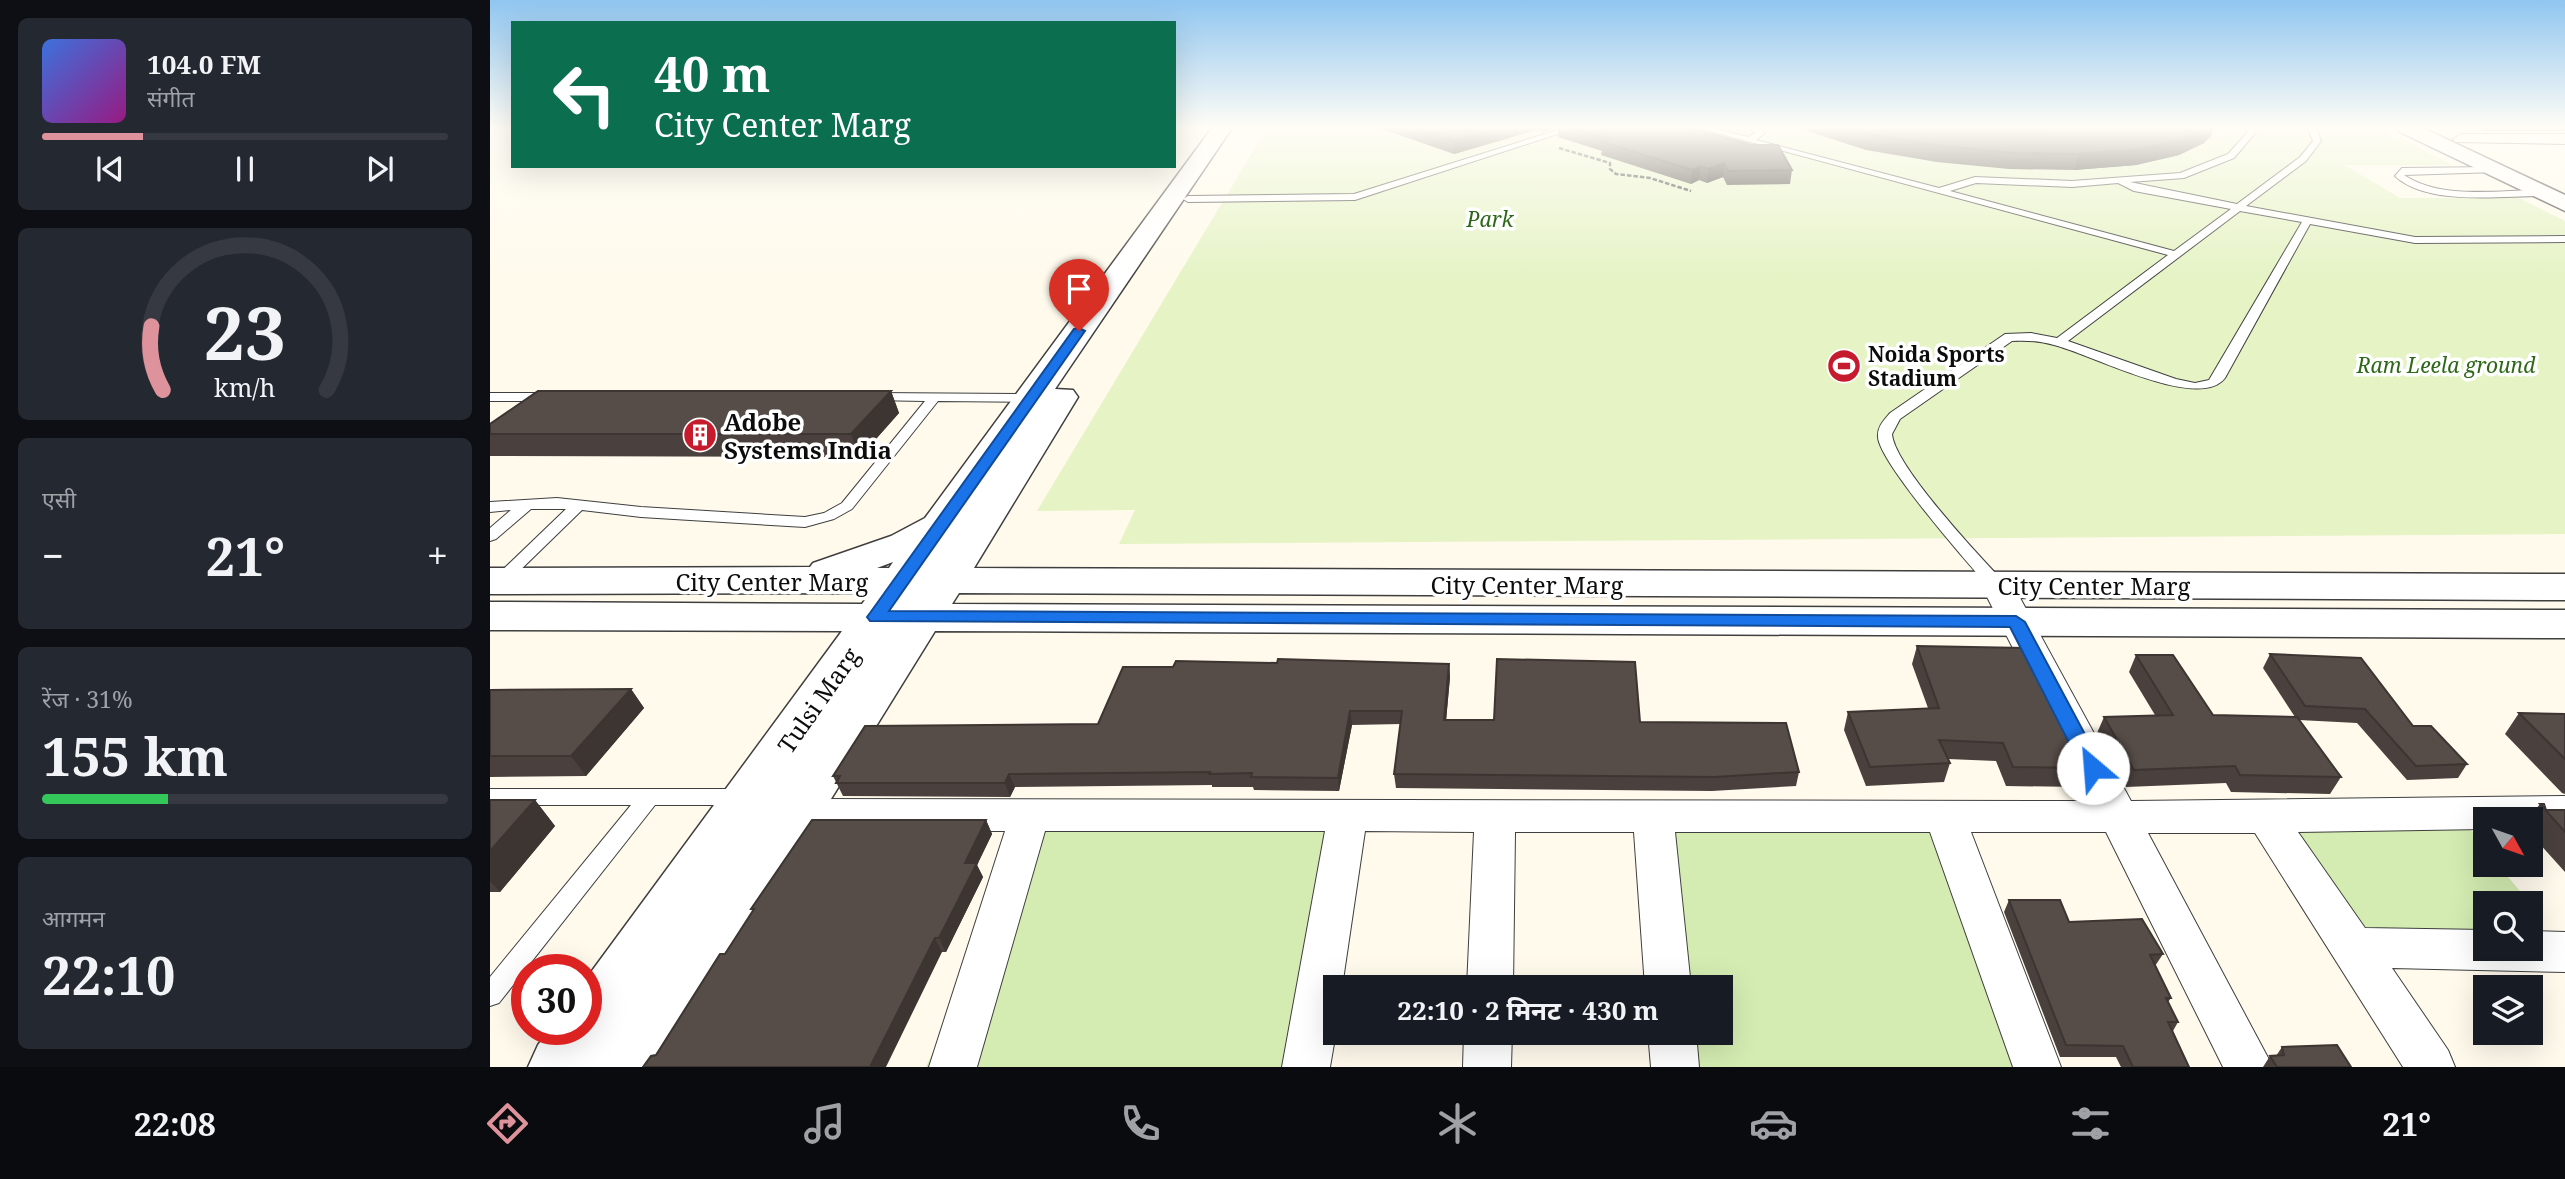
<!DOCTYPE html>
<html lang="hi">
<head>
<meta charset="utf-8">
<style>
  body { margin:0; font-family:"Noto Serif","Noto Sans Devanagari",serif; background:#242831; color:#f1f3f6; height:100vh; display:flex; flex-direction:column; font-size:26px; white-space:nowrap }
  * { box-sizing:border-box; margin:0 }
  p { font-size:23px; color:#9ea1a6 }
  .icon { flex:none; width:38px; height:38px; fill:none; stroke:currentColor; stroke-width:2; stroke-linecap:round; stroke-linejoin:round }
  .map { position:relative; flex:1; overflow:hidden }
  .side { display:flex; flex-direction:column; gap:18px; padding:18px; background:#0d0f14; width:490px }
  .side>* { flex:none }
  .hud { position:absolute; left:21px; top:21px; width:665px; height:147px; border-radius:0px; box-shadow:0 7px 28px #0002; background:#0b6e4f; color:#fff; overflow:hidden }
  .needle { width:46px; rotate:130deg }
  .fabs { position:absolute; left:1983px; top:807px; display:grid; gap:14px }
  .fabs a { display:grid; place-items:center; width:70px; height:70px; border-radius:0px; background:#171b24; box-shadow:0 7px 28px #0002; font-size:35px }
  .speed { position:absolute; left:21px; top:954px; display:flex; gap:14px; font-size:35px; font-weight:700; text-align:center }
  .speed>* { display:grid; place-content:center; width:91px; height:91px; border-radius:50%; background:#171b24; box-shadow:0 7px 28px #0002; line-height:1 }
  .speed .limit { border:10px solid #d22; background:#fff; color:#111 }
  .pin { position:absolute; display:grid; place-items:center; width:60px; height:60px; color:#fff; margin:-72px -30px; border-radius:50% 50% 50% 0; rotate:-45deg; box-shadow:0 0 7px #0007 }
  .pin .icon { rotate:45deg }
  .me { position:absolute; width:77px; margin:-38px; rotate:333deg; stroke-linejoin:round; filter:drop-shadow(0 0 5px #0008) }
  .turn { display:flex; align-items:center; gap:24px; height:147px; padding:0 28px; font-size:32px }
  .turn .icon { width:91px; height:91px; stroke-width:2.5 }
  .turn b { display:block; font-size:49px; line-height:60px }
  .big { font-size:52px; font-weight:700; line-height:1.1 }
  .side .card { flex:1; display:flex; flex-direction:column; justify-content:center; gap:10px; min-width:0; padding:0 24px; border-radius:10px; background:#242831 }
  .side .dial { align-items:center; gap:0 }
  .dial svg { height:182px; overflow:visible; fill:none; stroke:#363941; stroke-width:7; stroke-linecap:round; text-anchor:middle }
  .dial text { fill:#f1f3f6; stroke:none }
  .song { display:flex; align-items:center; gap:21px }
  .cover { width:84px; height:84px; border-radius:10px; background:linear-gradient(135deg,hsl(220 70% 55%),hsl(310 70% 35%)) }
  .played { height:7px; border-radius:4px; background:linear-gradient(90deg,#de929b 25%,#363941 25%) }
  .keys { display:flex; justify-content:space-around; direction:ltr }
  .heat { display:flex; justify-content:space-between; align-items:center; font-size:38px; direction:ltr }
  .charge { height:10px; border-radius:5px; background:linear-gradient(90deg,#34c759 31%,#363941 0) }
  .trip { position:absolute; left:833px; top:975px; width:410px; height:70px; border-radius:0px; background:#171b24; box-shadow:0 7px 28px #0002; font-weight:700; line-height:70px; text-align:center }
  .dock { display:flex; height:112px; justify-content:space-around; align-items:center; background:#090b0e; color:#9ea1a6 }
  .dock .icon { width:49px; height:49px }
  .dock .selected { color:#de929b }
  .dock b { font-size:32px; color:#f1f3f6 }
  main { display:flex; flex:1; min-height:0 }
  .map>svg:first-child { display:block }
  .green { fill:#d4ecb2 }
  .pitch { fill:#e5f3c5 }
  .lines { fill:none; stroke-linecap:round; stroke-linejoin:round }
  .service-casing { stroke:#3f3f3f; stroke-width:2 }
  .minor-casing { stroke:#3f3f3f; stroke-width:2 }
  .tertiary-casing { stroke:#3f3f3f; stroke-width:3 }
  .path { stroke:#2e2e2e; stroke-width:2.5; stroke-dasharray:4.5 2; stroke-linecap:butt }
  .service { fill:#fff; fill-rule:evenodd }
  .minor { fill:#fff; fill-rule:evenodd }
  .tertiary { fill:#fff; fill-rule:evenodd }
  .wall { fill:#4a413e }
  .shaded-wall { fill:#3c3532 }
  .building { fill:#564c48; stroke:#3c3532; stroke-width:2 }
  .route { fill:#1a73e8; stroke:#114b97; stroke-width:2 }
  .labels { text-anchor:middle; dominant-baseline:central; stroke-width:7; stroke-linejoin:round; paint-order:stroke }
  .far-park-label { font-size:21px; font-style:italic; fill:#2d6818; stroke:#fff }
  .far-poi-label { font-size:21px; font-weight:bold; fill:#0c0c0c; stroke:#fff; text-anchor:start }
  .poi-label { font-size:24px; font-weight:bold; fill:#0c0c0c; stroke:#fff; text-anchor:start }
  .street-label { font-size:24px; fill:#0c0c0c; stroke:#fff }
</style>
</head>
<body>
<main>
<section class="side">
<div class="card">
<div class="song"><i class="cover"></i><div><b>104.0 FM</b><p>संगीत</p></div></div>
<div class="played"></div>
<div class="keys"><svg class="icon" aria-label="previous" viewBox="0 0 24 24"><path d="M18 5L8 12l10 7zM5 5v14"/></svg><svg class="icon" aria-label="pause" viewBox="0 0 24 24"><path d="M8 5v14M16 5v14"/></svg><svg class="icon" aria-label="next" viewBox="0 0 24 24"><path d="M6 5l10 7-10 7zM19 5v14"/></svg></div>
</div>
<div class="card dial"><svg viewBox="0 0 100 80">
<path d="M14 69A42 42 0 1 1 86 69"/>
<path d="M14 69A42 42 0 0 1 9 41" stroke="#de929b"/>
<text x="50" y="56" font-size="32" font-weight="700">23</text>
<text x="50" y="72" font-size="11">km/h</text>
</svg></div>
<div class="card"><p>एसी</p>
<div class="heat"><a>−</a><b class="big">21°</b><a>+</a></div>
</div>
<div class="card"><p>रेंज · 31%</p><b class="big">155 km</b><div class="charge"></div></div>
<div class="card"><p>आगमन</p><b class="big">22:10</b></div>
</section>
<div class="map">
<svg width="2075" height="1067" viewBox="0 0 2075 1067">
  <rect width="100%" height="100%" fill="#fffaec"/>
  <path class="green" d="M1788,823H1975L1995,848V864L2008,865L2040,903H1995V939L1864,938Z
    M547,825L841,828L795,1067H436Z
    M1179,829H1445L1529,1067H1207L1203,1033L1230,1032V987H1198Z"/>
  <path class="pitch" d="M777,128H1889L1962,165H1854L1910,198H2029L2075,221V534L629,544L645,510L547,511Z"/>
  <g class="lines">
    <g class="service-casing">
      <path id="service" d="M1074,128H1086L865,200L698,202L693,199L698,196L864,194Z
        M1209,128H1222L1258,137L1265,133L1259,128H1269L1275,133L1266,140L1449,188L1485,177L1582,181L1690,173L1738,154L1758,132L1755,128H1763L1766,132L1744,158L1694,178L1640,182L1747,204L1810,157L1823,141L1818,128H1826L1831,141L1816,161L1756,206L1925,237L2075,236V242L1925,243L1820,224L1735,378C1709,412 1601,354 1564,345C1550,341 1537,340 1522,341L1410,419L1402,434C1404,465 1489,556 1513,581L1515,585L1513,589H1501C1480,566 1389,462 1388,437C1387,427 1394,420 1400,413L1515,334L1541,333L1567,338L1678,255ZM1486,183L1582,187L1628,183L1644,191L1741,209L1684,251L1460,191ZM1750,211L1812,222L1719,380L1705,383L1686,379L1578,341Z
        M2004,167L2008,170L2007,172L1914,175C1952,200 2007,190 2051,190L2056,193L2051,196C2009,196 1937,206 1905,176L1912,168Z
        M0,393H61L68,397L61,401H0Z
        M384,393L542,394L549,398L542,402L448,401L362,509L344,519L315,527L151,517L92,510L15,585H3L1,581L76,509H41L6,539L0,541V528L21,510L0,512V502L67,498L151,507L315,517L334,513L352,503L435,401L379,400L377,397Z
        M0,789H250L257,791L260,797L257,803L250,805H165L9,1003L0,1006V977L141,805H0Z"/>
    </g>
    <g class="minor-casing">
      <path id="minor" d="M1971,134H2075V144L1965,142L1963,139Z
        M1507,575L1518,578L1523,585L1641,801L2075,796V828H2040V819H1995V829L1808,832L1875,928L1995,930V948H2040V931L2075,932V972L1902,968L1958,1050L1965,1067H1913L1765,833H1658L1783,1067H1733L1616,832H1481L1571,1067H1523L1440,832H1185L1201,987H1155L1144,832H1025L1023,987H977L984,832L875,831L852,987H845L846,1032L840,1067H792L835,831H555L487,1067H439L515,831H304L290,826L284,815L290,804L304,799L1600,801L1491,585L1496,578Z
        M974,1032H1022L1021,1067H973Z
        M1158,1032H1206L1209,1067H1161Z"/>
    </g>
    <g class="tertiary-casing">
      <path id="tertiary" d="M722,128H742L565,389L583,390L588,397L484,568L2075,574V600L469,593L462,604L2075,610V638L445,631L175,1067H38L48,1045L60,1029H96V979L352,631L0,630V602L372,604L380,593L0,594V568L320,567L323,563L401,536L435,518ZM403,562L399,568H387Z
        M1907,128H1933L2075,195V211L1910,132Z"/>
    </g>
    <path class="path" d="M1069,148L1120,163V169L1126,174L1160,178L1201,191"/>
    <use href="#service" class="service"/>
    <use href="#minor" class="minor"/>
    <use href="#tertiary" class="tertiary"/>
  </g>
  <path class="wall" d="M889,128H1065L1053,132L1046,130L964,154Z
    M1068,128H1201L1302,170L1300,184L1237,185L1233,177L1217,183L1209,180L1201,184L1111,155L1112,151L1068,137Z
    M1308,128H1497L1721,136L1714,143L1689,155L1646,165L1584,170L1519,169L1447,162L1376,150Z
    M1987,128H2075V131H1994Z
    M401,391L409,413L370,457L0,456V434Z
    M1427,646L1598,768L1590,787L1516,786L1506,761L1458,759L1460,763L1454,782L1376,786L1354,730L1358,712L1438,708L1422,664Z
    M1780,654L1923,726L1977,764L1968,778L1917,780L1867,723L1809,720L1851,777L1840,794L1741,792L1736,783L1636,787L1607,733L1614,717L1665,715L1639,672L1646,655L1723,715L1805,717L1773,668Z
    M787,663L959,664L960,677L956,720L1150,722L1309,772L1306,786L1222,791L906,788L904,774L911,724L862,725L849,791L764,790L763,787H722V785L525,787L520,797L353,796L343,776L608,724L683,667Z
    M141,689L154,708L96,776L0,777V690Z
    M2029,713L2075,714V794L2072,793L2015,734Z
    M0,800H45L65,826L10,892H0Z
    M2050,804L2056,810H2075V872L2040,833V819H2038Z
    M496,820L502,834L487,865L493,877L456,952H452L166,1055L263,911L261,909Z
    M1519,900L1673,954L1665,966L1681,998L1678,1002L1688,1022L1683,1031L1699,1067H1631L1626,1057H1570L1514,912Z
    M1792,1047L1861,1067H1773L1780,1056H1786Z"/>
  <path class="shaded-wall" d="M1008,128H1046V130L964,154L963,141Z
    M1053,128H1065L1053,132Z
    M1718,128H1724L1721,136L1714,143L1689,155L1646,165L1584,170L1588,154Z
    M1234,163L1233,177L1217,183L1219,169Z
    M1211,166L1209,180L1201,184L1202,170Z
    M401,391L409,413L370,457L361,434Z
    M959,664L960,677L955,733L954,720Z
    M141,689L154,708L96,776L81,756Z
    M860,711L862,725L849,791L848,778Z
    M519,774L525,787L520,797L515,783Z
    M45,800L65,826L10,892L0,881V851Z
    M496,820L502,834L487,865L493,877L456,952L449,938L475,863Z
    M445,938L452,952L396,1067H380Z"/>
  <path class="building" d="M926,128H1008L963,141Z
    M1082,128H1201L1262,145H1288L1302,170L1238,171L1234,163L1219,169L1211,166L1202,170L1112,142L1119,139Z
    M1360,128L1547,129L1559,128H1718L1694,139L1651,149L1588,154L1523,153L1451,146L1379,134Z
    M48,391H401L361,434H0V424Z
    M1427,646L1535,648L1598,768L1523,767L1513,743L1449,740L1460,763L1380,767L1358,712L1449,708Z
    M1780,654L1871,658L1923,726H1941L1977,764L1926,766L1875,709L1815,706Z
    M1646,655H1683L1723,715L1807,717L1851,777L1750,775L1745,766L1644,770L1614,717L1683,715Z
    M788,659L959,664L954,720H1004L1007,659L1145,662L1150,722L1296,723L1309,772L1224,777L904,774L912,711H860L848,778L761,777L762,773L719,774L720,772L519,774L515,783H346L350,776H343L375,726L608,724L633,667H683L686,661L787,663Z
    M141,689L81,756H0V690Z
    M2029,713L2075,714V759Z
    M0,800H45L0,851Z
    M2050,804H2054L2056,810H2075V832Z
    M322,820H496L475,863H487L449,938H445L380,1067H153L161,1056L166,1055L230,954H235L264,909H261Z
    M1519,900H1570L1579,922L1652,919L1673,954L1660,955L1681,998H1676L1688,1022H1678L1699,1067H1643L1633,1046L1576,1045Z
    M1847,1045L1861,1067H1787L1780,1056L1794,1055L1792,1047Z"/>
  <linearGradient id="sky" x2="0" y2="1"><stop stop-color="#90c6f0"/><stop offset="0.46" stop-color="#fffdf6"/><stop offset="1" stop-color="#fffdf6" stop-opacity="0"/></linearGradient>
  <rect width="2075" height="277" fill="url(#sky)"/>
  <path class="route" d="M589,328L595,331L399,611L1526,616L1535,622L1613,768L1610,774L1603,776L1595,774L1520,627L380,621L377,617L380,613L584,329Z"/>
  <defs>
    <g id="stadium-disc" transform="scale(1.75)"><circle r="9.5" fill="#c61b2c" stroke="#fff"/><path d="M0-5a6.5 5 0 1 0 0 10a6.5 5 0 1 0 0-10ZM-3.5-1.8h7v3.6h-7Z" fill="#fff"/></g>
    <g id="building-disc" transform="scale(1.75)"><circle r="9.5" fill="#c61b2c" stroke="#fff"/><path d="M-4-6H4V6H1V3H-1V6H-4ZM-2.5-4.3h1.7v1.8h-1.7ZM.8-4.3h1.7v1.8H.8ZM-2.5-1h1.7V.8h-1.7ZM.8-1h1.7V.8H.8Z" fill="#fff"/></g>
  </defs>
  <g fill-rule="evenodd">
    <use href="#stadium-disc" x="1354" y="366"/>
    <use href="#building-disc" x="210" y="435"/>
  </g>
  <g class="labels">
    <g class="far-park-label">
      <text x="1000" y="219">Park</text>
      <text x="1956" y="365">Ram Leela ground</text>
    </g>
    <g class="far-poi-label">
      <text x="1378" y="354">Noida Sports<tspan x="1378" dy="24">Stadium</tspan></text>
    </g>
    <g class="poi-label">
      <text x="234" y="421">Adobe<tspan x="234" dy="28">Systems India</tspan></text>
    </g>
    <g class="street-label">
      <text x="282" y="581">City Center Marg</text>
      <text x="1037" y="584">City Center Marg</text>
      <text x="1604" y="585">City Center Marg</text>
      <text transform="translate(328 700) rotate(-55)">Tulsi Marg</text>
    </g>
  </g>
</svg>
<div class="fabs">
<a><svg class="needle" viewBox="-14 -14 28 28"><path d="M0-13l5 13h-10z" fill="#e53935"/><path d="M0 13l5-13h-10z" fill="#9ea1a6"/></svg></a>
<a><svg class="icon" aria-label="search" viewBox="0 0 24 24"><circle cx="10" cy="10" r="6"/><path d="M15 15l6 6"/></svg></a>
<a><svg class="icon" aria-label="layers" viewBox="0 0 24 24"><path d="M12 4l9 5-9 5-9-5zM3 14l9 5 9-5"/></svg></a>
</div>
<div class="speed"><div class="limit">30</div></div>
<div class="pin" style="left:589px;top:331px;background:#d93025"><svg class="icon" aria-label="arrive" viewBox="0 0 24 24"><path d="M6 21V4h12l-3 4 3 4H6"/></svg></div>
<svg class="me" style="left:1603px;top:768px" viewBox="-20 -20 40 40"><circle r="19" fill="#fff"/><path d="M0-13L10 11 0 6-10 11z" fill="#1a73e8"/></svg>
<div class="trip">22:10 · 2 मिनट · 430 m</div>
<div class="hud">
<div class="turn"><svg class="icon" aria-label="left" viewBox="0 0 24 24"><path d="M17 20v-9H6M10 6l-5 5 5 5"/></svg><div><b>40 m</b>City Center Marg</div></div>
</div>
</div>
</main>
<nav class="dock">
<b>22:08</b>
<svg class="icon selected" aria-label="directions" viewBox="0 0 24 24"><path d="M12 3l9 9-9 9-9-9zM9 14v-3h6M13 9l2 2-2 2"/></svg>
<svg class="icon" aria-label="music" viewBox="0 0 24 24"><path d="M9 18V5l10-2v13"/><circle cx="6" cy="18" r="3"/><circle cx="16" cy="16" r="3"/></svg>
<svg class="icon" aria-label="phone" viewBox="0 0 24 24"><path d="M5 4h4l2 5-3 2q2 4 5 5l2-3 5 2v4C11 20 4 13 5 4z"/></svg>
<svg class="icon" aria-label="climate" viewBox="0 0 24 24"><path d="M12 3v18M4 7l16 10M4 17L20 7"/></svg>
<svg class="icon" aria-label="car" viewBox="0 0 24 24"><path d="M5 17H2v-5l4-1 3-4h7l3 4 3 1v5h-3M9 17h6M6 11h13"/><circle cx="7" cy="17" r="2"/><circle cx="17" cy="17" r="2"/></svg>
<svg class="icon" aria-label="filters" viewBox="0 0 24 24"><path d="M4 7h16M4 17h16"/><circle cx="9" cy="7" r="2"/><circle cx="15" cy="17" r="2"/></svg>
<b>21°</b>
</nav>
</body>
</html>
